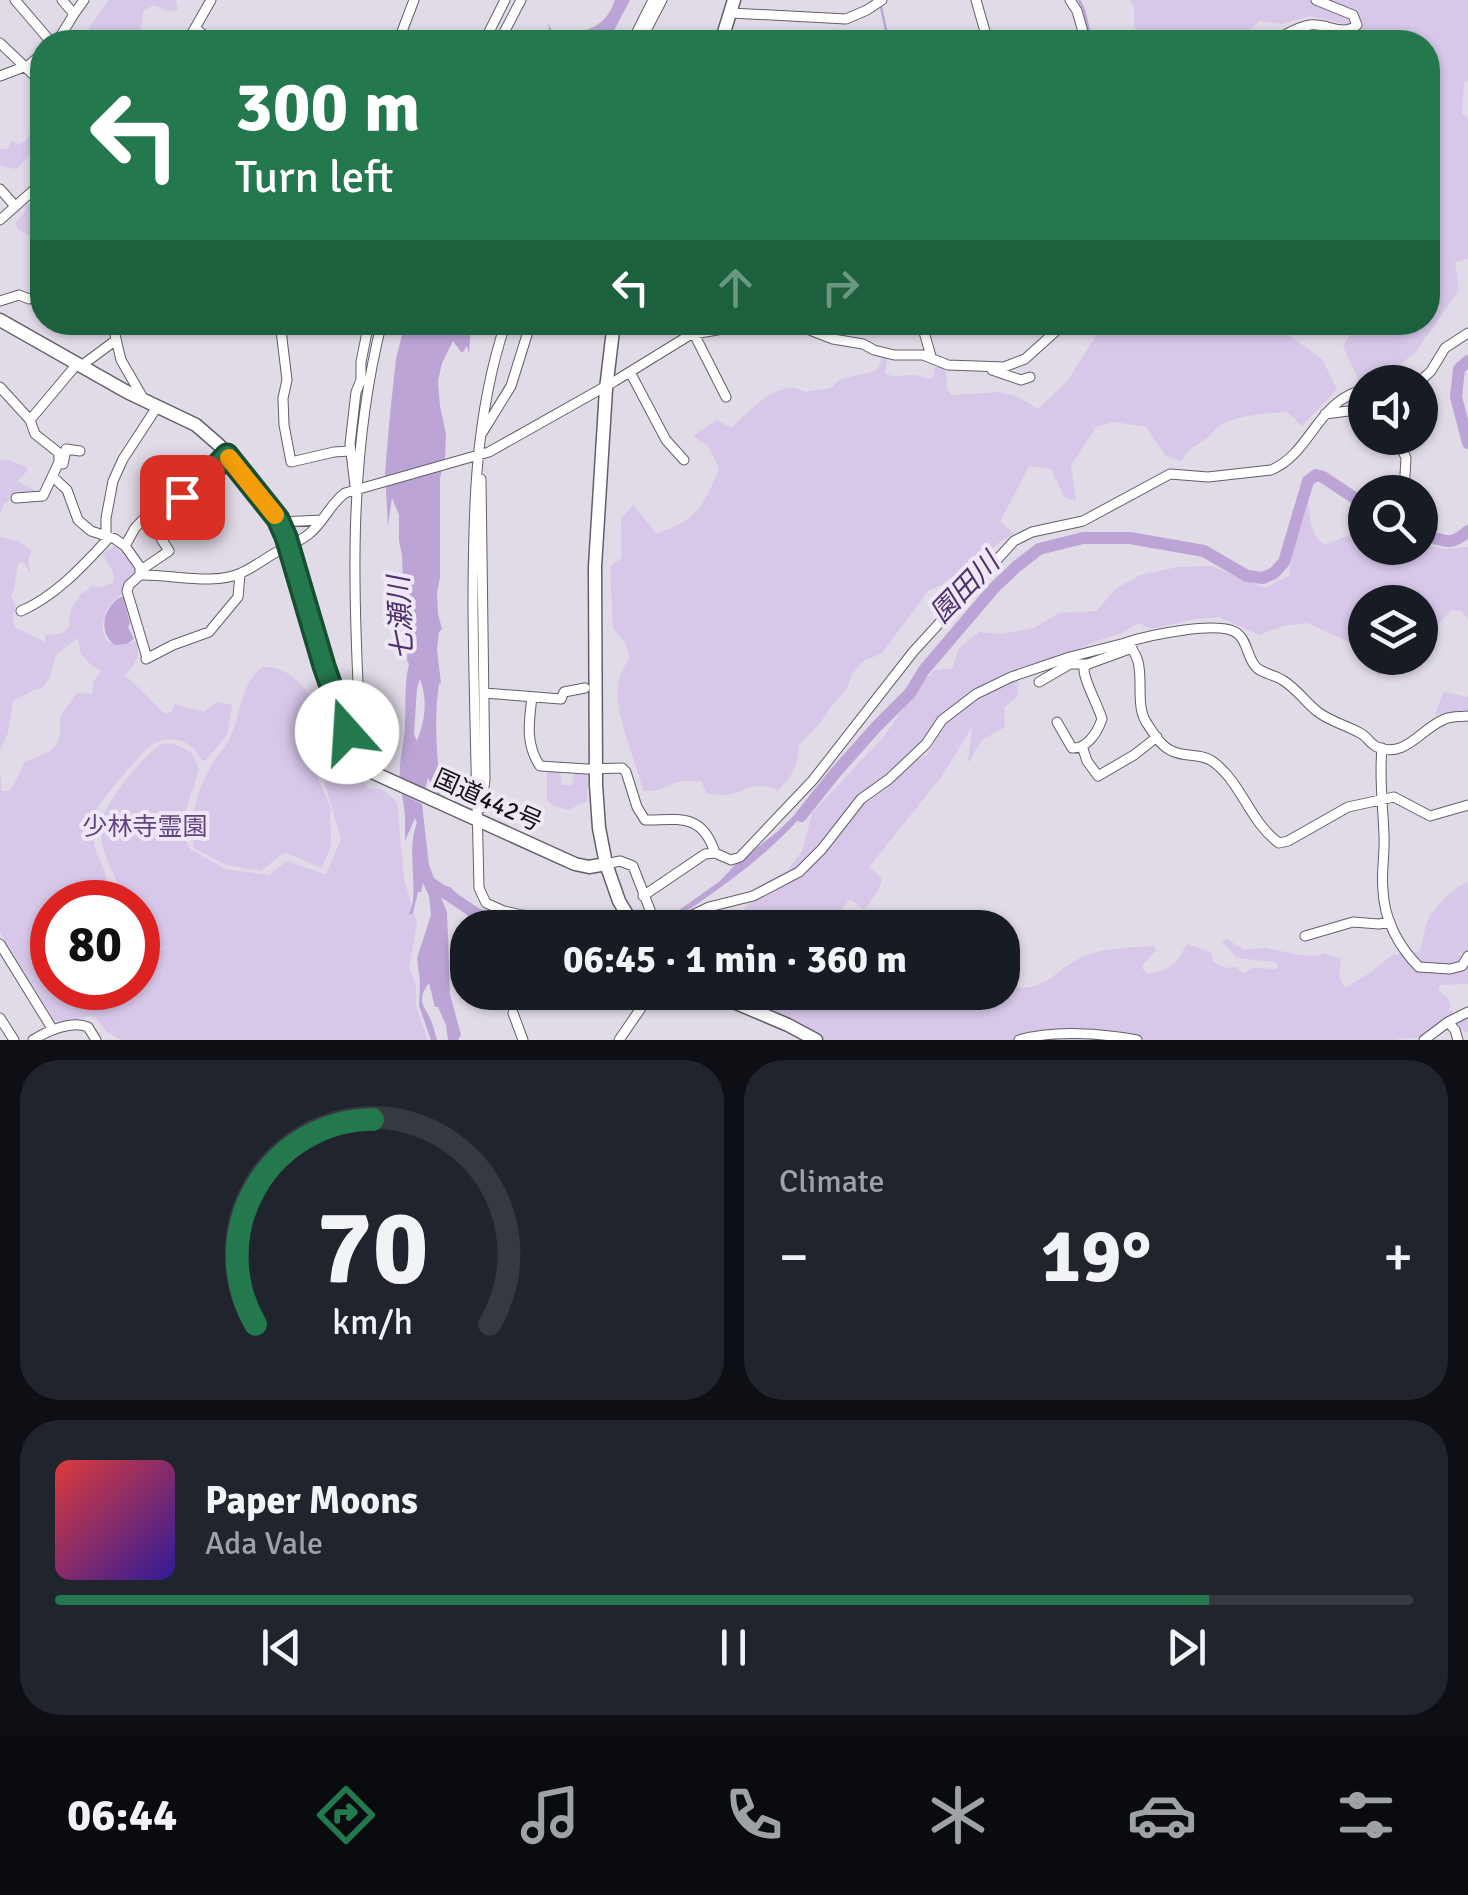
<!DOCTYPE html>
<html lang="en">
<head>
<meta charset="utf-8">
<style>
  body { margin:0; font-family:Signika,"Noto Sans JP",sans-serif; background:#20242c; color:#f1f3f6; height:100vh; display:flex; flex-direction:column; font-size:38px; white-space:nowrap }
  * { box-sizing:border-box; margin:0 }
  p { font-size:32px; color:#9ea1a6 }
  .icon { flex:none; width:55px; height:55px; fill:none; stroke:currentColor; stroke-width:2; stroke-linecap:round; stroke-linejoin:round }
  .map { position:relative; height:1040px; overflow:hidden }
  .drawer { display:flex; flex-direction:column; gap:20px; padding:20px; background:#0d0f14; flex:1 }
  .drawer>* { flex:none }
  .hud { position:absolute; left:30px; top:30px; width:1410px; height:305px; border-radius:40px; box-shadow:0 2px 8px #0004; background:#23794d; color:#fff; overflow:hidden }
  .tools { position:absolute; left:1348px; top:365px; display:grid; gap:20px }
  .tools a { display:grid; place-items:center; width:90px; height:90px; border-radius:50%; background:#171b24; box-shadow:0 2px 8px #0004; font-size:50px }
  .speed { position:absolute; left:30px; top:880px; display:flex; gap:20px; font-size:50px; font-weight:700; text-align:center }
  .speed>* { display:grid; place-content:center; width:130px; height:130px; border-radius:50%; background:#171b24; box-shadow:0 2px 8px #0004; line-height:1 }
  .speed .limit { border:15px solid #d22; background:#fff; color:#111 }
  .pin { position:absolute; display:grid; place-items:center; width:85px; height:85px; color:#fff; margin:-42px; border-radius:20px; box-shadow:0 5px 15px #0006 }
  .me { position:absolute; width:110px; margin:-55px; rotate:341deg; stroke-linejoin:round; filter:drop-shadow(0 0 8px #0008) }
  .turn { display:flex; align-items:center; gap:35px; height:210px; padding:0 40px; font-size:45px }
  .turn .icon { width:130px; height:130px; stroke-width:2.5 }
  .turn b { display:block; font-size:70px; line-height:85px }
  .lanes { display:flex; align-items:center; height:95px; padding:0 40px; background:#0003; justify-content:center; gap:50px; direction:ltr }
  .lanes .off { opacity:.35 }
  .big { font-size:75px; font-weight:700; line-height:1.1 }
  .drawer .card { flex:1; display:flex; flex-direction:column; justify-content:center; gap:15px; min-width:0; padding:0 35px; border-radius:40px; background:#20242c }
  .drawer .dial { align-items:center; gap:0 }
  .dial svg { height:260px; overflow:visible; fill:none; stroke:#363941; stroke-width:7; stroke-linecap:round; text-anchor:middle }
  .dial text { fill:#f1f3f6; stroke:none }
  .song { display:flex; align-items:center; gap:30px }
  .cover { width:120px; height:120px; border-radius:15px; background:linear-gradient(135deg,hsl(0 70% 55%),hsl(250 70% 35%)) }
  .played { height:10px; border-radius:5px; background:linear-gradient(90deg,#23794d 85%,#363941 85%) }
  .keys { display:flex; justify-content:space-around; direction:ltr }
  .heat { display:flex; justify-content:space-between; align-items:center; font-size:55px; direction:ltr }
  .drawer .tiles { flex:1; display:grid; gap:20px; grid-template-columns:1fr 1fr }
  .card:last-child { grid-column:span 2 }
  .trip { position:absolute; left:450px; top:910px; width:570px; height:100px; border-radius:40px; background:#171b24; box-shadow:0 2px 8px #0004; font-weight:700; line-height:100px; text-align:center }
  .dock { display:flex; height:160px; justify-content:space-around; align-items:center; background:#090b0e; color:#9ea1a6 }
  .dock .icon { width:70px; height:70px }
  .dock .on { color:#23794d }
  .dock b { font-size:45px; color:#f1f3f6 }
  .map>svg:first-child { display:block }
  .green { fill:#d7c7e9 }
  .water { fill:#bca5d6; fill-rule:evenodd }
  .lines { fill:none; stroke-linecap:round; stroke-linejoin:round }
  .stream { stroke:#bca5d6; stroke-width:2.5 }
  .river { stroke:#bca5d6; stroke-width:12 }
  .minor-casing { stroke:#635f69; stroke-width:11 }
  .highway-casing { stroke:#635f69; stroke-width:15 }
  .minor { stroke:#fff; stroke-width:9 }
  .highway { stroke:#fff; stroke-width:12 }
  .route-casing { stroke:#174f32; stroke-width:25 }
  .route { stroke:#23794d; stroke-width:18 }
  .slow { stroke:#f59e0b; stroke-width:18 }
  .labels { text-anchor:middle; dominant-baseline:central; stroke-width:8; stroke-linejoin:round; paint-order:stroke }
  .street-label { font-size:25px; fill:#151317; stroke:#eee8f5 }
  .park-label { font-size:25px; fill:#634481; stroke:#eee8f5 }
  .water-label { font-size:28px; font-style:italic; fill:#50316c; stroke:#eee8f5 }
</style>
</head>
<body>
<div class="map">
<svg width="1468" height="1040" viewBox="0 0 1468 1040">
  <rect width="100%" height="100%" fill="#e1dbe8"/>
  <path class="green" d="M109,0H176L178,10L167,11L154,5L143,11L140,36L129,39L115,36L110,42H85L90,26Z
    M1129,0H1468V80L1464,82L1462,113L1468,118V259L1455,262L1459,290L1415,353L1385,376L1359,382L1343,346L1357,323L1428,322V42H1335L1355,40L1349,25L1310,16L1282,24L1259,21L1243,37C1222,32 1223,36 1204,41C1180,48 1157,37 1134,28V6Z
    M42,121V146C31,150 26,162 16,169L0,166V149H8L12,140L18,145L26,141C29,131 38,129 42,121Z
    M42,193V228L28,235L17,229L16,222L24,213L26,206Z
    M1104,323H1284L1279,328L1322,359L1337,389L1302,426L1288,412C1267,413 1233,415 1216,428C1212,432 1209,437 1204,440C1193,447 1188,450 1181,461L1166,456L1146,427L1114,422L1096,427L1071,465L1076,501L1065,498L1051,469L1029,466L1000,522L1014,533L996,545L981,560L962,570L942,585L929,590L882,653L862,662L852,674L847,689L833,704L820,723L799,745C798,767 792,776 778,791C755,779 747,792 726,795C719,795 713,794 707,794L701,781H681L654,791H643C636,759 612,712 619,679C621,671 626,664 630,657L625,643L613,628L610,566L622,558L621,519L633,505L657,534C698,518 702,509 719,469L708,446L693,436L717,420L731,428C748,412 780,376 805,392L831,388L841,379L876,371L883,357L887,359L885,373C894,379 900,375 910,375C917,375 923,377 930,379L934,374V368L940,366L946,372L947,389L951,395L999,392L1016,396L1038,409L1068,380Z
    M0,460H9L26,467L28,470L17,481L41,494L32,495L22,493L9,497V500L4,504L0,513Z
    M1309,503C1310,521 1310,534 1325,545L1365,529V548H1420V543L1444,549L1468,547V619L1461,611L1451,610L1420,645V602H1365V658H1387L1389,665L1379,675L1347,641L1307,623L1283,626L1259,635L1219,617L1196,619L1150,629L1139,623L1122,633L1096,641L1077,650L1006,672L940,715L927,737L852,804L821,855L860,807L883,791L911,763L927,755L948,721L971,703L1017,677L1019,680L1017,697L1004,708L1005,727L982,740L968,763L972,727L942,776L869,867L882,878C882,887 870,904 863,909L850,899L833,919L835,927L734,928C741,908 756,896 773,884L756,887L787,871L802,851L812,813L885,735L913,694L934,670L952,669L959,648L979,632L1001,634L1034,628L1059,613L1096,611L1117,588L1140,575L1178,567L1211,566L1265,588L1290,575L1291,552Z
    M0,537L18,541L32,550L28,560L31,573L23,562L18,563L14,589L11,596L16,607L13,613L14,627L45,642V635L60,634L69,627C68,608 77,597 91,586L101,587L113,583C117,572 107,563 102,554L114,546C123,550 139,565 135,577C129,593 110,598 105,615C97,642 112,650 136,641C141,658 136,662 125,675L165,714L171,712L175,704L204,712L217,702L232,705L227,735L206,760L202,761C191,737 166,733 147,748C135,762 98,801 94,816C92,826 92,839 95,848C100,865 121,891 92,902C82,906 64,902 52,902V988H138V957L169,947L138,951V902H108L117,882C108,861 99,846 101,823C102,807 147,750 162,744C172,741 183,748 191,752L199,769L186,810L188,835L186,841L191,852L194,851L225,869L269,875L287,861L326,875L341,839L318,761C314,783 324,787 330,806C332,813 329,815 330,822C332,845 333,847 321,868L287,853C277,855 269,866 261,871L226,865L194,848C189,817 197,791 212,764C217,755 226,748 230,738C242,712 239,687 262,667C304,665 321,716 337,746L352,752L353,763L368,788L384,790L397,803L404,879L417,923L409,968L416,984V1006L428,1040H121L106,1031L96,1018L90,1016L61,1023L54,1020L0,932V772L2,791H8L14,784L25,762C54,750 62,750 60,716L77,693L92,694L94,681L101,671L89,663L81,654L78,638L56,655L50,677L42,688L35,689L13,701L8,733L0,750Z
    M1444,692L1468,697V714H1435Z
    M560,770L562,785H572L574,774H588L587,801L568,810L554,806L547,800V771Z
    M1468,882V952L1455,954L1468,957V984L1440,985L1438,990L1447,997L1451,1006L1448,1010H1452L1454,1015L1468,1014V1032H1464L1462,1029L1460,1033H1451L1448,1029C1436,1040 1413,1036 1395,1040H825L804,1025L760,1007L754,1001L751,993L1002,992L1003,985C1048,997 1054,966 1090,954C1110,948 1133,947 1154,946L1156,951L1141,967L1148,974C1171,970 1176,964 1187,944L1212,953L1213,962L1226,968L1236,967L1243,973L1252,968L1276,969L1278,967L1275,962L1237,958L1222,942L1227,939L1244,950L1265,948L1300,955L1316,956L1324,953L1341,959L1339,977L1345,988L1371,972L1392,955L1419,952C1423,943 1423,937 1425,928C1430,910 1450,889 1468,882Z"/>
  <path class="water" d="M615,0H630L608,42H551L548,23L553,33C564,37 567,36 578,33C598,27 608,20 615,0Z
    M405,323H471L469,354L467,346L462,353L453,341L442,363L438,381L440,406L446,434L445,458L440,478V577L437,593L438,614L442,629L439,632L437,650L441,683L439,684C433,724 438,761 441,800L428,778L424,792L400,782C398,760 405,743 405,723C406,703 404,683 409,664L407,661L410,611L405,602L403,590L402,555L399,541V515L392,498L388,526L385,473L390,414L396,359ZM420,679C428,701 425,720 417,741L414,734L417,688Z
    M123,596L130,623L128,627L134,639L127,644L115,645C97,633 103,605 123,596Z
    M836,772C801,825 753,866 700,902C685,912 670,923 651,927C639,929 624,927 612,928L659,918L678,911L720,881L736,864L777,832L821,789Z
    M402,794L422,804L429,865L436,883L450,887L473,910L519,927H504C494,919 483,921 472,915C457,907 455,891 438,890L447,912L450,994L461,1035L458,1040H448L446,1025L438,1007H435L429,983C415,1003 425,1004 432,1023C434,1028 435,1034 437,1040H431L419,1006L420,982L417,958L431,915L429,896L423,883L421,892H418L413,913L408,915C421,896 405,852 417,823L415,818L405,841V815Z"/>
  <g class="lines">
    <path class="stream" d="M1079,0L1084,10L1092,42
      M881,7L886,30L893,42"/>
    <path class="river" d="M1468,361L1459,369L1456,397L1468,443
      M1420,536C1445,537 1446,550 1468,531
      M801,816L836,772L877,726L910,693L924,670L994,588L1016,567L1039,549L1083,538H1130L1204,551L1247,576L1263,578L1274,573L1284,562L1308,481L1316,475L1323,477L1365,505
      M432,884L475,913L505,928"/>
    <g class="minor-casing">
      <path id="minor" d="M15,0L51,42
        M976,0L988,42
        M1070,0L1077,11L1086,42
        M731,13L846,19L867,10L882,0
        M74,14L84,0
        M195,28L213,42
        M57,42L74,14L62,0
        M187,42L211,0
        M398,42L414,0
        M484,42L505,0
        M499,42L521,0
        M632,42L653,0
        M640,42L662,0
        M1273,42C1284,35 1297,27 1310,25C1328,23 1342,37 1357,25L1353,15L1316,0
        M0,43L42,83
        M0,76L29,65L42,54
        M0,189L15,206
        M0,220L37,187L42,176
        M0,301L19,295L29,299L42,293
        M112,322L121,360L143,398
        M280,322L287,380L283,398L284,425L291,462L334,452L349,451
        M506,322C474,416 473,514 473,611C474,703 477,796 479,888L486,903L504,911L521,915L589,921L626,914
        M781,322L802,327L833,339L863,344L874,350L894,355H923L948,365L1004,367L1025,359L1066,322
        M921,322L931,356
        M81,366L116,340
        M992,370L1021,380L1030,377
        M630,372L666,440L684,460
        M1419,382L1431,371L1445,348L1468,333
        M0,387L30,420
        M726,397L694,334L763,322
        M1325,414L1356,410L1365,412
        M482,433L511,386L531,322
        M1397,438L1406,458L1404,492
        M63,464L66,449L80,451
        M53,477L67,490L78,520L91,531L115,539L125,546L140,567V575L129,585L127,591L147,658
        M355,486L350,444L356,392L361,380V362L369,322
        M16,498L43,496L59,462V453L35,434L30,420L77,364
        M280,522L322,520
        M125,546L135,528L152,510L171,509L227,455
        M141,570L169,551L147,516
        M140,575C171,574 213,586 241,573C253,568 264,559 275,553C286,547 299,542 309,534C324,522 330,504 345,493L489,452L615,381L711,322
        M21,611C54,597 82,567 106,541V518L113,481L123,459L157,407
        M1125,643C1145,636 1222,619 1238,634C1248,642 1247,659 1257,668C1264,674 1276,675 1284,681C1298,690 1306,703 1318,712C1331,722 1346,725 1360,733C1367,736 1370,744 1377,747C1406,759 1421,728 1445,719C1452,716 1461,717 1468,716
        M146,659L173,645L209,632L238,597L240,574
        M1039,682L1070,664H1088
        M484,693L561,699L564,692L585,688
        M532,697C529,722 525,744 540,766L587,769L622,768L626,772L637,807L645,820C678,820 702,812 715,853
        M1057,722L1072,748C1087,749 1097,733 1102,719C1098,705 1083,679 1084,668L1088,664L1132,648
        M1082,746L1087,761L1098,776L1134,755L1157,737
        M1382,748C1379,778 1383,806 1384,835C1385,854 1381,872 1383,890C1384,920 1399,947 1419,967L1450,969L1462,966L1468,956
        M353,750L360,746L361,741C353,602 347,458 382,322
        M481,808L485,780L481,479
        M606,864L620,861L633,866L657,928
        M643,896L705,854L715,853L731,860L740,857L813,780L913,652L1014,541L1032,532L1083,521L1170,474L1208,477L1271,470C1311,454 1318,398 1365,390
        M666,928L709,907L753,896L799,872L822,849L861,799L889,779L926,744L942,720L976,694L1011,677L1070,657L1125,643C1151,660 1132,699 1146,722C1153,732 1160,746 1172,751C1186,758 1203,752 1216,764C1242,785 1251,823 1279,843L1288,841L1348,807L1394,797L1430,816L1468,805
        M1305,936L1353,922L1379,924L1390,922
        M0,944L53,1030
        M513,1013L523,1040
        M0,1018L14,1040
        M1448,1022L1455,1030L1458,1040
        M33,1040C47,1031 72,1020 88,1027L96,1040
        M619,1040L652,992
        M1019,1040C1053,1030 1102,1033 1137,1040
        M1424,1040L1448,1022L1468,1012"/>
    </g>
    <g class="highway-casing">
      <path id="highway" d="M721,42L734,0
        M0,320L127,392L196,425L219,445L281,524L326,672L350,742L360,764L374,773L575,864L589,867L606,864
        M614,322L606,389L595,567L596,785L599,828L606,864L619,901L635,928
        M710,992L788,1025L816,1040"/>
    </g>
    <use href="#minor" class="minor"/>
    <use href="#highway" class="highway"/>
  </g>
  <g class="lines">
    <g class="route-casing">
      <path id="route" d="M182,497L202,481L227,455L278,519L286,537L324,666L347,732"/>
    </g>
    <use href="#route" class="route"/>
    <path class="slow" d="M229,458L275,515"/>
  </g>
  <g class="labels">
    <g class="street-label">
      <text transform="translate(488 800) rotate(24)">国道442号</text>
    </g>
    <g class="park-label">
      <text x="145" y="826">少林寺霊園</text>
    </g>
    <g class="water-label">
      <text transform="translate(965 588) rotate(-46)">園田川</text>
      <text transform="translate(401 618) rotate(-93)">七瀬川</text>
    </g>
  </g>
</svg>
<div class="tools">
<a><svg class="icon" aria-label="sound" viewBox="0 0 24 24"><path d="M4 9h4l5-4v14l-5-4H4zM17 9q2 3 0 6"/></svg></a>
<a><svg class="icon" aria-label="search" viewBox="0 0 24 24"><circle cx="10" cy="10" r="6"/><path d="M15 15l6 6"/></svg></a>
<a><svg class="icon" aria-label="layers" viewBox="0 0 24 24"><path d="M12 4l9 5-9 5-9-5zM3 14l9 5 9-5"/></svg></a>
</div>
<div class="speed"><div class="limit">80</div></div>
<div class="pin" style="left:182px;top:497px;background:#d93025"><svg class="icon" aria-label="arrive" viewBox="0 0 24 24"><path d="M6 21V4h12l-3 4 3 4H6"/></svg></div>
<svg class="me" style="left:347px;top:732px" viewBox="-20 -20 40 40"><circle r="19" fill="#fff"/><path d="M0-13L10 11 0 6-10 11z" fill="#23794d"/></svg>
<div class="trip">06:45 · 1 min · 360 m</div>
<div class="hud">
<div class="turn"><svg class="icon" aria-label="left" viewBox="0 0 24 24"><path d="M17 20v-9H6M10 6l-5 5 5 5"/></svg><div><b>300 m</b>Turn left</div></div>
<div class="lanes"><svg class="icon" aria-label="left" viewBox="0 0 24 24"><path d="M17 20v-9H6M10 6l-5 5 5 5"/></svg><svg class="icon off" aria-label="ahead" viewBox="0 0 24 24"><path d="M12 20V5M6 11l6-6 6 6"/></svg><svg class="icon off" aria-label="right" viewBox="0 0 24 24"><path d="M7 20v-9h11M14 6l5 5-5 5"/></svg></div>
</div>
</div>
<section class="drawer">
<div class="tiles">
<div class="card dial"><svg viewBox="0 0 100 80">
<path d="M14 69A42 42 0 1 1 86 69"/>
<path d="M14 69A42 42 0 0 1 50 6" stroke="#23794d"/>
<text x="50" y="56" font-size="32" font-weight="700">70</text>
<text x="50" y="72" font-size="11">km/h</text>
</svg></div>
<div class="card"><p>Climate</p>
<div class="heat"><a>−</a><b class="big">19°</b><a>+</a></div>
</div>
<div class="card">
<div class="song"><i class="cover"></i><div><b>Paper Moons</b><p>Ada Vale</p></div></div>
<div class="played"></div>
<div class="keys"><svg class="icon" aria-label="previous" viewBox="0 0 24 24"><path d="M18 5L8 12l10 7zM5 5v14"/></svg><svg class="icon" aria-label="pause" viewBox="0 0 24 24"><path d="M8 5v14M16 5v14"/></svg><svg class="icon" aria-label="next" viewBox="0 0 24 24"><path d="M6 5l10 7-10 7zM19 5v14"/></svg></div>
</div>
</div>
</section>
<nav class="dock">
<b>06:44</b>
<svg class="icon on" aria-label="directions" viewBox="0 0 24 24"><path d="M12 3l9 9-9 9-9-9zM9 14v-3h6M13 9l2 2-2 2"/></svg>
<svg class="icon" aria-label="music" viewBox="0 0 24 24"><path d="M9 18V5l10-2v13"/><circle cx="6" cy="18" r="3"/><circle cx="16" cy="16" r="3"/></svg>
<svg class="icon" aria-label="phone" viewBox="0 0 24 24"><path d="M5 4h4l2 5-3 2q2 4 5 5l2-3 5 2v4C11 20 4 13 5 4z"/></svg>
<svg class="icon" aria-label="climate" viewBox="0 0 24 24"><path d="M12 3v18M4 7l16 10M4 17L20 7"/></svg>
<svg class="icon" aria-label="car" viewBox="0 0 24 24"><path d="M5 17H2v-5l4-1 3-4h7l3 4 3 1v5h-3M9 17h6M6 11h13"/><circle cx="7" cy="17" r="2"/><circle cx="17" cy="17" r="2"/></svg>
<svg class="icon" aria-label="filters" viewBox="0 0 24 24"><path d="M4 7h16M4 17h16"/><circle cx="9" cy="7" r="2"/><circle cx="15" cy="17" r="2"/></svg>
</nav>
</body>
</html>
